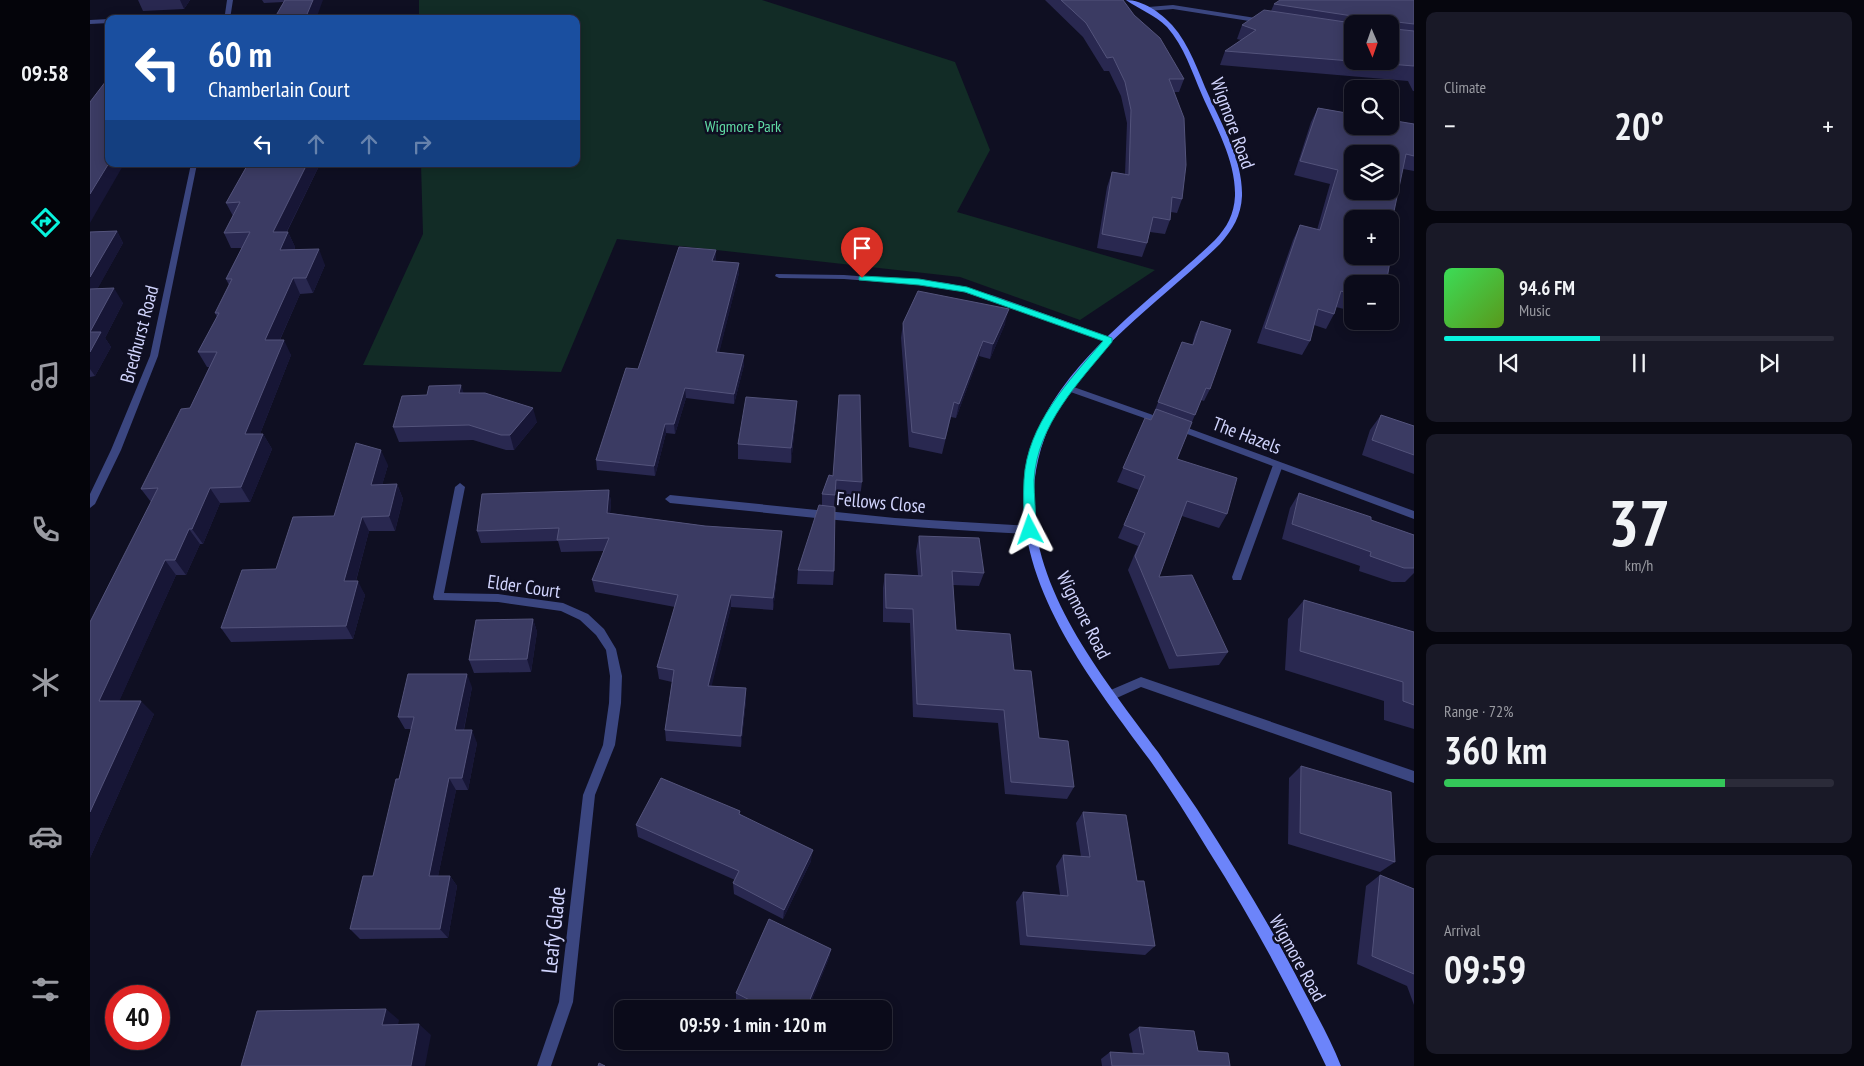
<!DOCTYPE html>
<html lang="en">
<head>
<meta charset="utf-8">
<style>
  body { margin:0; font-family:"PT Sans Narrow",sans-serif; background:#191927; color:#f1f3f6; height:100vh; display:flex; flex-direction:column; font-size:19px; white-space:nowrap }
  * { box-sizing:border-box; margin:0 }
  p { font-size:16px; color:#9a9ba2 }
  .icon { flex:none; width:28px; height:28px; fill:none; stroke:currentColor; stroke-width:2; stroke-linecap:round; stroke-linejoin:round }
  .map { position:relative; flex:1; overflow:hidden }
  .details { display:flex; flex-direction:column; gap:12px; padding:12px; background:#06060e; width:450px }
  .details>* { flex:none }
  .hud { position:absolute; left:15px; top:15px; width:475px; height:152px; border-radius:10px; box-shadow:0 2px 12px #0003,0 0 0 1px #2b2b39; background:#1a4fa0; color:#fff; overflow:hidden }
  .needle { width:32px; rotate:178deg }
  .controls { position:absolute; left:1254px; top:15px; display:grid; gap:10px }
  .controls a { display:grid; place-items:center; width:55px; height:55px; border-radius:10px; background:#0b0b1a; box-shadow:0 2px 12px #0003,0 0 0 1px #2b2b39; font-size:25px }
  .speed { position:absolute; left:15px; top:985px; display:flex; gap:10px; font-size:25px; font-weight:700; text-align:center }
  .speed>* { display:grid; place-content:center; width:65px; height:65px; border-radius:50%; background:#0b0b1a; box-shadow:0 2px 12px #0003,0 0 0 1px #2b2b39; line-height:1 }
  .speed .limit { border:8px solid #d22; background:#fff; color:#111 }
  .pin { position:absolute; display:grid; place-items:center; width:42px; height:42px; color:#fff; margin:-51px -21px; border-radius:50% 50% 50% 0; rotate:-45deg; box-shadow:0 0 5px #0007 }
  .pin .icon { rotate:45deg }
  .me { position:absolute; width:55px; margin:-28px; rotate:356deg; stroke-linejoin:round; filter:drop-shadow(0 0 4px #0008) }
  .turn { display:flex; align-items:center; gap:18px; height:105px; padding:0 20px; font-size:22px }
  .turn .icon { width:65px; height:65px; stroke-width:2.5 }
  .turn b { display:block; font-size:35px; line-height:42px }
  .lanes { display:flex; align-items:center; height:48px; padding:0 20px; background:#0003; justify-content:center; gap:25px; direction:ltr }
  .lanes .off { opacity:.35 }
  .big { font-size:38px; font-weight:700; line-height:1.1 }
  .details .tile { flex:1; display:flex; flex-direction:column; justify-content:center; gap:8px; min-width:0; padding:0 18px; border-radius:10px; background:#191927 }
  .details .dial { align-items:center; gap:0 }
  .dial b { font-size:65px; line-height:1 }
  .song { display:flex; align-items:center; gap:15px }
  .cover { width:60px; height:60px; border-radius:8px; background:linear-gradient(135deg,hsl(130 70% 55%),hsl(90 70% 35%)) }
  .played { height:5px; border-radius:2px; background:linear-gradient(90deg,#08f3dd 40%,#2b2b39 40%) }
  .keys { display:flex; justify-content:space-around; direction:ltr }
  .heat { display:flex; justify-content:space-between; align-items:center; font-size:28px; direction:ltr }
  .charge { height:8px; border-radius:4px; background:linear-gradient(90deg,#34c759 72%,#2b2b39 0) }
  .trip { position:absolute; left:524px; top:1000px; width:278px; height:50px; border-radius:10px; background:#0b0b1a; box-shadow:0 2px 12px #0003,0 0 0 1px #2b2b39; font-weight:700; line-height:50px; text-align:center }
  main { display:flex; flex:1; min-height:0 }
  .menu { display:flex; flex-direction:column; width:90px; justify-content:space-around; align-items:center; background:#04040a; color:#9a9ba2 }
  .menu .icon { width:35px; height:35px }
  .menu .on { color:#08f3dd }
  .menu b { font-size:22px; color:#f1f3f6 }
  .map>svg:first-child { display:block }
  .green { fill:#122c26 }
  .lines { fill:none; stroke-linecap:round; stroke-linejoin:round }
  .lane { fill:#3b4680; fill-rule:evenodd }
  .street { fill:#3b4680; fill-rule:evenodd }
  .secondary { fill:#6c84fa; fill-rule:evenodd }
  .wall { fill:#292850 }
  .shaded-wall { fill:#171636 }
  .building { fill:#3b3b63; stroke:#53537b; fill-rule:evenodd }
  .route { fill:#08f3dd; stroke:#059e90 }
  .labels { text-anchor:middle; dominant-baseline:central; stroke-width:5; stroke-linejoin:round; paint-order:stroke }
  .far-park-label { font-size:16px; fill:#60dba4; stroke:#0f0f22 }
  .street-label { font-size:19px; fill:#d2d5fe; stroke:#0f0f22 }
  .near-street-label { font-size:22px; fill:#d2d5fe; stroke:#0f0f22 }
</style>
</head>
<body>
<main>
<nav class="menu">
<b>09:58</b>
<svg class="icon on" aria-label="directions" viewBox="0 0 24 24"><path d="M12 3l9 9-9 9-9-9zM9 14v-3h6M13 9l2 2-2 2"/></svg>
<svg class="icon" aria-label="music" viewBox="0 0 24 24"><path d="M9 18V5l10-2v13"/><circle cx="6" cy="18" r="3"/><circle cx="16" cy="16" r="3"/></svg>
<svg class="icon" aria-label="phone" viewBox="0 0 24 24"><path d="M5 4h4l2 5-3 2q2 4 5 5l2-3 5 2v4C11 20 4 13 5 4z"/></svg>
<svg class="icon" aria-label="climate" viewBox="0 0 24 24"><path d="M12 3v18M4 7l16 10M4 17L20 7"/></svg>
<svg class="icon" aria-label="car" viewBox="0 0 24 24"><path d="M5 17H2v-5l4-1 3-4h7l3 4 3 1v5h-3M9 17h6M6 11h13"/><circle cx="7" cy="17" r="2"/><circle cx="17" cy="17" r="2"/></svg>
<svg class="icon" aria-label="filters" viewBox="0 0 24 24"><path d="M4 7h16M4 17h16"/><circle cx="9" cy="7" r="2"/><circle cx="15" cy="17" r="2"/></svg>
</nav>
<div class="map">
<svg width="1324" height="1066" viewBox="0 0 1324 1066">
  <rect width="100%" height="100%" fill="#0f0f22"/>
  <path class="green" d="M329,0H672L865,62L900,150L867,212L1065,270L990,320L870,277L527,239L471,372L273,365L333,234L331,164H486V19H329Z"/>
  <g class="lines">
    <path class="lane" d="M1188,462L1193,465L1152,577L1151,580H1143L1142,577L1183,465Z
      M1051,677L1324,771V783L1051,687L1020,701L1016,700L1014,696L1016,692Z"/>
    <path class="street" d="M137,0H143L140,19H86L135,14Z
      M1083,5L1172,19L1175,21L1172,23L1083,9L1058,11L1055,9L1058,7Z
      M19,19V23L0,24V20Z
      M101,164H107L68,356L31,450L5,504L0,508V494L21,450L60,356Z
      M686,274L754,275L857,283L905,296L1022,338L1023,340L1019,343L1016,342L899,300L857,287L754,279L689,278L685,276Z
      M978,385L1077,420L1079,422L1074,425L1071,424L975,390L974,388Z
      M1087,424L1324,511V519L1084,429L1082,427Z
      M370,483L375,487L354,593L408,594L473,603L498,614L514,629L526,649L532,676L531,703L525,745L505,795L483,1002L461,1066H447L469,1002L493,795L513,745L519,703L520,676L516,650L506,635L490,620L471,611L408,602L344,600L343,597L365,487Z
      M580,495L805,518L941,526L945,527L946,530L945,533L941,534C820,529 700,515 580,503L575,499Z"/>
    <path class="secondary" d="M1036,0C1053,0 1071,13 1082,25C1100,45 1108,72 1119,96C1133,127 1153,161 1152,196C1151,216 1143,229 1130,244C1078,295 997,350 964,416C901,542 997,656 1068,752C1081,771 1094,790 1107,809C1145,868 1182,928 1214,991C1227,1016 1241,1040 1251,1066H1236C1201,992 1162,919 1118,850C1099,819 1080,788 1059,759C995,672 904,560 943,444C970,361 1064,299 1125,240C1137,227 1144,215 1145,196C1146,161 1126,127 1112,95C1102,72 1094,46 1077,27C1064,14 1050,10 1036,0Z"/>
  </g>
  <path class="wall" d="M48,0H100L94,9L53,11Z
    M172,0H233L174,3Z
    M955,0H1033L1044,15L1094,79L1089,92H1084L1092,199L1087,213L1081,212L1080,220L1075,234L1060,232L1057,243L1052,257L1007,248L1017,187L1022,172L1035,174L1037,123L1031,96L1019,71H1014L993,37Z
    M1324,0V91H1323L1318,81L1130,65L1135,51L1151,40L1147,39L1152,25L1181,11L1184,4Z
    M1228,108L1324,124V171L1313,169L1262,284V311L1246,307L1244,314L1236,329L1224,325L1220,341L1212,355L1167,343L1203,240L1210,225L1227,230L1240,184L1204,175L1221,122Z
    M158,164H230L197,232H198L205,247L204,250L235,265L223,293L210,294L190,340L201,355L170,434H173L182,449L160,502L130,503L113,544H110L96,575H86L29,701L64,714L0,858L61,502L51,489L100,408L119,367H117L108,352L127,317L125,313L139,285L136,279L152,248H141L134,233L143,216L136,203Z
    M27,231L33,243L7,289L33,303L15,338L21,347L5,376L0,377V232Z
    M626,260V261L649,263V273L629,352L654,355V365L644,404L596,398L585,434L576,433L565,476L507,470L506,460L548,369Z
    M1111,321L1120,389L1114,401L1111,400L1087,459L1137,514L1129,528L1092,516L1069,577L1138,652L1129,665L1079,669L1038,570L1048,546L1028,538L1049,490L1027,482L1055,418L1061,420L1092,342L1102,345L1105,334Z
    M813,323L915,324L900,359L889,356L866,418L861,417L852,454L819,447L811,338Z
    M374,393L447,422L424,450H416L383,440L309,442L303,427Z
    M1291,415L1324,426V474L1272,455L1280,430Z
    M706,416L701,463L648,459V444Z
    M298,465L292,485L307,484L313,499L305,531H279L266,581L275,595L263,639L141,642L131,628L244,516Z
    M739,475L772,482L770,497L745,495L744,507V571L743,585L707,584L708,570L732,506V494Z
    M519,490L521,503L520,513L615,526L692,531L691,543L683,610L641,607L621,686L656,688V700L651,747L576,741L575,730L582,682L569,679L567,667L585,607L505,592L502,580L514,551L471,552L468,541L391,543L387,531Z
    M1209,493L1281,520L1324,535V573L1315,582H1302L1269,571L1270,566L1192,539L1200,508Z
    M829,536L894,573L889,586L863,585L866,630L924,670L949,738L984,787L977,799L915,794L908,723L823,717L820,623L793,622V588L795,574L828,575L826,551Z
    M1214,600L1324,632V729L1294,720V701L1195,670L1198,619Z
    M443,619L447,632L441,672L384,673L379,660Z
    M382,687L374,730L387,743L378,790H366L348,876H360L367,886L358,938L270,939L260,929L283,876L309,779L321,729H315L308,717Z
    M1211,766L1305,862L1290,872L1198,844L1199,778Z
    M993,812L1047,881L1065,946L1055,955L930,945L926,902L933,892L970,895L966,866L973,855L991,857L986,823Z
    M650,814L721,861L693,919L644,894L643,883L645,880L548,837L546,825Z
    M1290,875L1324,889V1005L1317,986L1267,964L1276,886Z
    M741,949L739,958L718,1009H661L646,1001V993Z
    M1049,1027L1108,1051L1140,1066H1012L1011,1059L1020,1052L1043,1054L1039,1034Z"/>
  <path class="shaded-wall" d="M90,0H100L94,9Z
    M223,0H233L226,19H215Z
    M19,163V164H34L0,223V194Z
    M217,164H230L189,247L183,232Z
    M27,231L33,243L3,297L0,293V277Z
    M198,232L205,247L197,265L190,250Z
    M229,249L235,265L223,293L216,278Z
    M626,250V260L623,271L622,261Z
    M649,263V273L627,362L626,352Z
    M203,278L210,294L183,355L175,340Z
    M24,288L33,303L15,338L21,347L5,376L0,369V332Z
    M919,309L915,324L900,359L903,344Z
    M194,340L201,355L164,449L155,434Z
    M893,341L889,356L866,418L869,404Z
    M654,355V365L644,404V394Z
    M371,385L376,400L369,393Z
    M595,388L596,398L585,434L584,424Z
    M707,401L706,416L701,463V448Z
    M443,408L447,422L424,450L420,435Z
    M575,424L576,433L565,476L564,466Z
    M173,434L182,449L160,502L151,487Z
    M291,450L298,465L288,499L281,485Z
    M307,484L313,499L305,531L299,516Z
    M120,488L130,503L113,544L102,529Z
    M519,490L521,503L519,526L517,513Z
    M272,517L279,531L262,595L254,581Z
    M99,529L110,544L96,575L85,560Z
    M692,531L691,543L683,610V598Z
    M75,560L86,575L23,715L9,701Z
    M268,581L275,595L263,639L256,626Z
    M641,595V607L619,697L618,686Z
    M443,619L447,632L441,672L437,659Z
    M377,674L382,687L371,743L365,730Z
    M656,688V700L651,747V736Z
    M51,701L64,714L0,858V812Z
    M382,730L387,743L378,790L372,778Z
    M359,778L366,790L346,886L339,876Z
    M723,850L721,861L693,919L694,910Z
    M360,876L367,886L358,938L350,929Z
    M741,949L739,958L718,1009H716Z
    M296,1009L309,1020L306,1036L292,1025Z
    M329,1024L341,1035L335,1066H321Z"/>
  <path class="building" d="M195,0H223L215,19H184Z
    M971,0H1033L1044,15L1070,38L1094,79H1079L1094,118L1096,165L1092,199L1082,197L1080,220L1063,217L1057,243L1012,234L1022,172L1039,175L1041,110L1035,82L1023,57L1017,58L996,23Z
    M1190,0H1324V24L1307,22L1305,23V29L1324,31V66L1135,51L1166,30L1152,25L1174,10L1269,24H1262V61H1300V24H1270L1269,17L1184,4Z
    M19,77V163L0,194V102Z
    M1228,108L1262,114V126H1300V120L1324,124V156L1316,154L1303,216L1308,217L1296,284H1262V295L1251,291L1244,314L1228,309L1220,341L1175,328L1210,225L1230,230L1248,170L1210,161ZM1262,154H1300V191H1262ZM1262,219H1300V256H1262Z
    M158,164H217L183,232H198L190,250L229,249L216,278H203L175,340H194L155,434H173L151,487L120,488L102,529H99L85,560H75L9,701H51L0,812V622L68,488L51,489L91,409L100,408L127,352H108L129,313H125L142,279H136L160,232L134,233L150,202L136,203Z
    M27,231L0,277V232Z
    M589,247L626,250L622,261L649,263L626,352L654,355L644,394L595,388L584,424H575L564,466L506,460L536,368L548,369Z
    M24,288L0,332H11L0,352V289Z
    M828,291L919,309L903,344L893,341L869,404L864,402L855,439L822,432L813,323Z
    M1111,321L1141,330L1120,389L1116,388L1105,415L1068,402L1092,342L1103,345Z
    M371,385L369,393H395L443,408L420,435H411L379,425L303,427L312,396L337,395L339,386Z
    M749,395H770L772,482L746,480L745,495L732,494L739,475L743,476Z
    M656,397L707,401L701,448L648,444Z
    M1066,409L1102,422L1087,459L1147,478L1137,514L1097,501L1069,577L1102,575L1138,652L1087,656L1045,556L1055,533L1034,525L1055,476L1033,468L1055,418L1061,420Z
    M1291,415L1324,426V455L1282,440Z
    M266,443L291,450L281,485L307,484L299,516L272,517L254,581H268L256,626L131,628L152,570L186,569L203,517L244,516Z
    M519,490L517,513L615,526L692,531L683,598L641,595L618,686L656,688L651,736L575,730L584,670L567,667L588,595L502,580L519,538L467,540L469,528L387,531L392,494Z
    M1209,493L1281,517V520L1324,535V568H1314L1280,556L1281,552L1202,524Z
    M729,505L745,507L744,571L708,570Z
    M829,536L889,538L894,573L862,571L866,630L920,634L924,670L941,671L949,738L978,741L984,787L921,782L914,710L827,704L823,609L796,608L795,574L832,576Z
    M1214,600L1324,632V705L1313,701V682L1210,651Z
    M443,619L437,659L379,660L386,620Z
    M318,674H377L365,730H382L372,778H359L339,876H360L350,929H260L273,876H283L306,779H309L324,717H308Z
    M1211,766L1301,792L1305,862L1210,833Z
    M571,778L650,811L649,814L723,850L694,910L643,883L649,871L546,825Z
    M993,812L1036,815L1047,881H1054L1065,946L937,936L933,892L978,896L973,855L1000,857Z
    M1290,875L1324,889V974L1282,956Z
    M679,919L741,949L716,1009H677L646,993Z
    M296,1009L292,1025L329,1024L321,1066H151L167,1011Z
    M1049,1027L1104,1031L1108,1051L1138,1053L1140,1066H1022L1020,1052L1054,1054Z
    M509,1063L515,1066H508Z"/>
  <path class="route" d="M772,276L829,279L877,287L1022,338V342C989,382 947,425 944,480C944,496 946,513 946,530L945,533H936L935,530C934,513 933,496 934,480C937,424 979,381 1013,341L875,292L829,285L769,280V277Z"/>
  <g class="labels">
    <g class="far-park-label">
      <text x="653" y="126">Wigmore Park</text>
    </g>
    <g class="street-label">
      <text transform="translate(1143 123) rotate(70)">Wigmore Road</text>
      <text transform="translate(49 334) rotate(-75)">Bredhurst Road</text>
      <text transform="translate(1157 435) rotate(21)">The Hazels</text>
      <text transform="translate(791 502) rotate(5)">Fellows Close</text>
      <text transform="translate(434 586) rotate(8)">Elder Court</text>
      <text transform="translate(994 615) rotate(63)">Wigmore Road</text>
      <text transform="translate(1208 958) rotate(61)">Wigmore Road</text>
    </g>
    <g class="near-street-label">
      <text transform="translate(463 930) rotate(-84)">Leafy Glade</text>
    </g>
  </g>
</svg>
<div class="controls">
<a><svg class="needle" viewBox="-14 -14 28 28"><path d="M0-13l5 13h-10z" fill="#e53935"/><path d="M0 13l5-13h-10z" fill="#9a9ba2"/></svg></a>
<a><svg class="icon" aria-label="search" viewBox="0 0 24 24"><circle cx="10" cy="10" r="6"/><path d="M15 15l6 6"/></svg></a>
<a><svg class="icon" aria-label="layers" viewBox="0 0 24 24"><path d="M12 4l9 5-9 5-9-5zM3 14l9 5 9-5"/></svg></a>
<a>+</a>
<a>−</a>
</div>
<div class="speed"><div class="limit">40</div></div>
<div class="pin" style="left:772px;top:278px;background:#d93025"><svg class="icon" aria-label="arrive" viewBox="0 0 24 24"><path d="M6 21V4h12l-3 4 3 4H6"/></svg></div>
<svg class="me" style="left:940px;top:530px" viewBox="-20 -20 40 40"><path d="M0-17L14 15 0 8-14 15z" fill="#08f3dd" stroke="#fff" stroke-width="4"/></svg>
<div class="trip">09:59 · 1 min · 120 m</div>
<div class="hud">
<div class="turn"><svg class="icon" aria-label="left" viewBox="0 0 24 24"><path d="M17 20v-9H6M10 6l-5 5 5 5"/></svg><div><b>60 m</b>Chamberlain Court</div></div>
<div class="lanes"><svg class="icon" aria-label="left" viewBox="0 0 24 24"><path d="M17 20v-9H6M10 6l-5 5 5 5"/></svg><svg class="icon off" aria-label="ahead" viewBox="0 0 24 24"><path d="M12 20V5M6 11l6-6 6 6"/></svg><svg class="icon off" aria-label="ahead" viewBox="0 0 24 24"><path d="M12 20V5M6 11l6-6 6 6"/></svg><svg class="icon off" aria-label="right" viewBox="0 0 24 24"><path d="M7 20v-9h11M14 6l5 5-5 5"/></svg></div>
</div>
</div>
<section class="details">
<div class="tile"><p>Climate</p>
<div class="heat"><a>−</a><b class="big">20°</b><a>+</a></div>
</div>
<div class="tile">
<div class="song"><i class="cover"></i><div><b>94.6 FM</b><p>Music</p></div></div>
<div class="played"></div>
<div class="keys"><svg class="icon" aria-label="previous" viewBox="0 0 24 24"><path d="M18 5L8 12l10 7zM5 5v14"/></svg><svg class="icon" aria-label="pause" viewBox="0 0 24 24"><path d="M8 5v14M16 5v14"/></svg><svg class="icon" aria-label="next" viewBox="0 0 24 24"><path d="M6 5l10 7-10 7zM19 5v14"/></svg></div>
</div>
<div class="tile dial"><b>37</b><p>km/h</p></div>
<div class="tile"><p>Range · 72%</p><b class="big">360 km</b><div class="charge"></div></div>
<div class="tile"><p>Arrival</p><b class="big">09:59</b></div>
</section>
</main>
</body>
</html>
